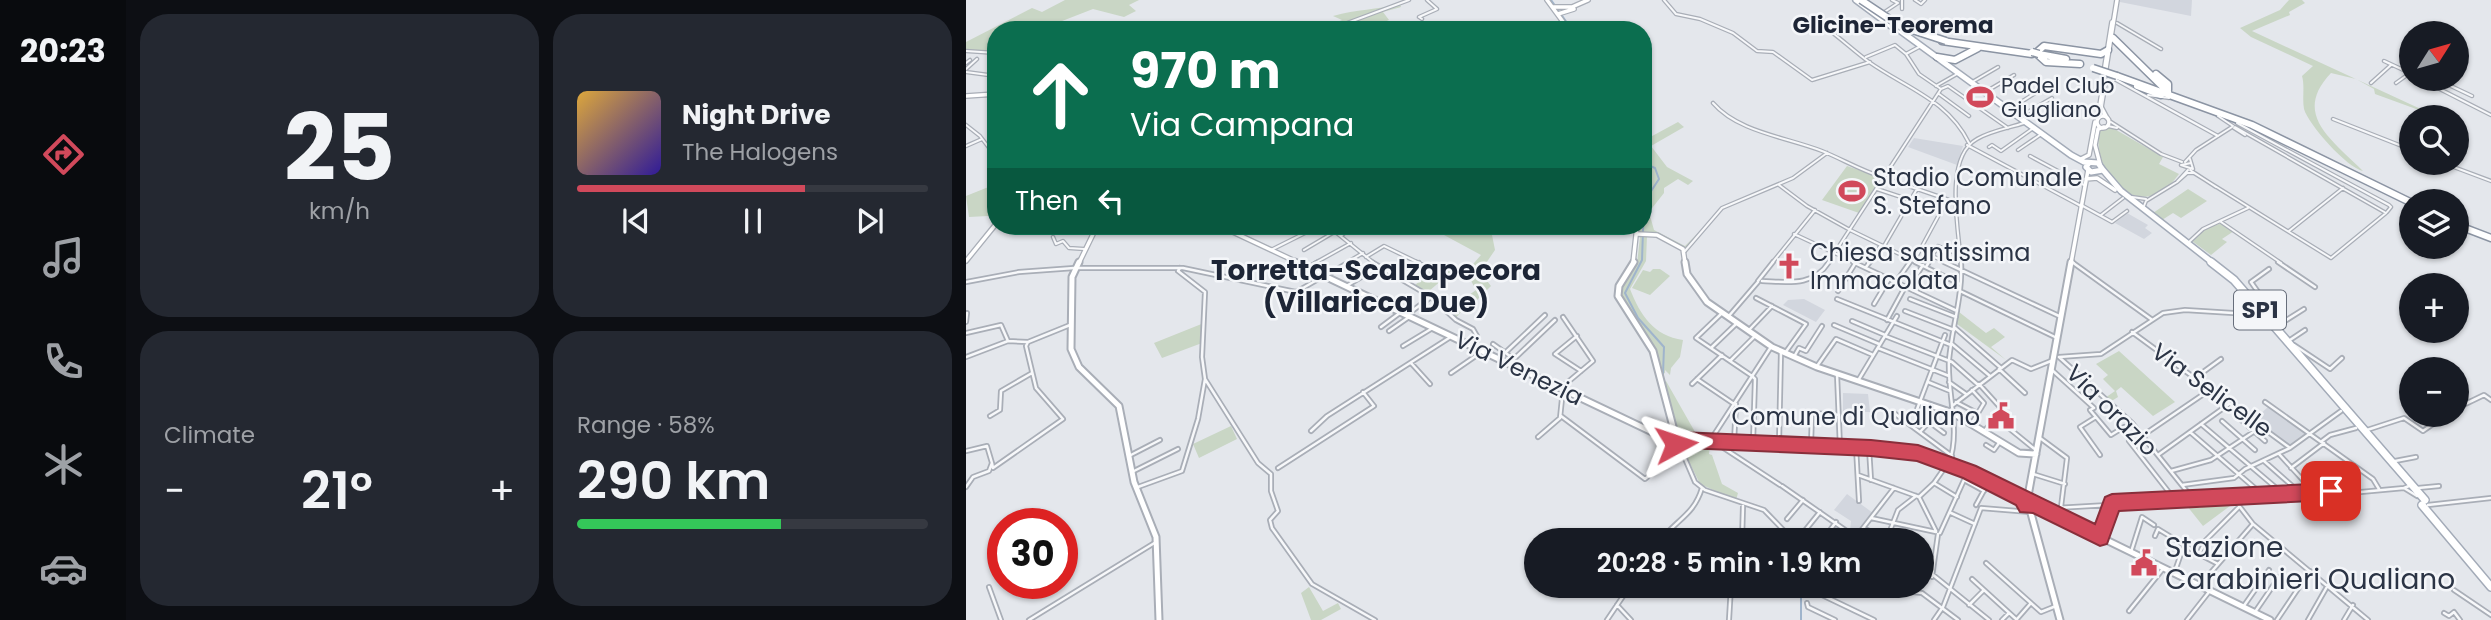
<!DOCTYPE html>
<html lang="en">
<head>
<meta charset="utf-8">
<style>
  body { margin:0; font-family:Poppins,sans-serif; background:#242831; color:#f1f3f6; height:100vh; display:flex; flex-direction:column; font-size:26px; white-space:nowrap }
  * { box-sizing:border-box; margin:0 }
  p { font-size:23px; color:#9ea1a6 }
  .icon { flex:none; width:38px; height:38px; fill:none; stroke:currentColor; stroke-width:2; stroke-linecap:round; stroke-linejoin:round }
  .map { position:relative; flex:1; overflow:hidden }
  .panel { display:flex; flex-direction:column; gap:14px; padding:14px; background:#0d0f14; width:840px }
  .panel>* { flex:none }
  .hud { position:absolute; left:21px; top:21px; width:665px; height:214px; border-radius:28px; box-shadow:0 2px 5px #0004; background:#0b6e4f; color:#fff; overflow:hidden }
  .needle { width:46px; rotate:53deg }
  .controls { position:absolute; left:1433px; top:21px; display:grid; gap:14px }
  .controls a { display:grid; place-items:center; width:70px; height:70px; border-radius:50%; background:#171b24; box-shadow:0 2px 5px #0004; font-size:35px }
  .speed { position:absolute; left:21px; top:508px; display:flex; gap:14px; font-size:35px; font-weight:700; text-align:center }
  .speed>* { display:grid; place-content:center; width:91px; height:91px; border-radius:50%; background:#171b24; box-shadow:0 2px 5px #0004; line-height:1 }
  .speed .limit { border:10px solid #d22; background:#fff; color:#111 }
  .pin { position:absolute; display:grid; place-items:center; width:60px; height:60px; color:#fff; margin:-30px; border-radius:14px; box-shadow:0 4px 10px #0006 }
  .me { position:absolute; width:77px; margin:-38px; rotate:85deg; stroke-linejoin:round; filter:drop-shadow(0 0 5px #0008) }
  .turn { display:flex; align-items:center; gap:24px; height:147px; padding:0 28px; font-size:32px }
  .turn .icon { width:91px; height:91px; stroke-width:2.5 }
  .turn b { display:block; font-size:49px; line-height:60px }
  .then { display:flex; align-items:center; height:66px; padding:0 28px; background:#0003; gap:14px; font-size:26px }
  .big { font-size:52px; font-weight:600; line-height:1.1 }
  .panel .tile { flex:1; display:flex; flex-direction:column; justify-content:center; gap:10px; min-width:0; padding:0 24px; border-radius:28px; background:#242831 }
  .panel .dial { align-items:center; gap:0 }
  .dial b { font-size:91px; line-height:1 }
  .song { display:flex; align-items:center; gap:21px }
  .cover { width:84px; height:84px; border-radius:10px; background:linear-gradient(135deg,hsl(40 70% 55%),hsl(250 70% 35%)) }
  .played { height:7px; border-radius:4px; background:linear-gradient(90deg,#d1495b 65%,#363941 65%) }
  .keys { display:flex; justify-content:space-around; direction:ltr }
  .heat { display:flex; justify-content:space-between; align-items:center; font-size:38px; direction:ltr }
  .charge { height:10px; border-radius:5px; background:linear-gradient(90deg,#34c759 58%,#363941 0) }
  .panel .tiles { flex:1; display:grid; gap:14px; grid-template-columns:repeat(2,1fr) }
  .trip { position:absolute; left:558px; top:528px; width:410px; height:70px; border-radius:35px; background:#171b24; box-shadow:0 2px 5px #0004; font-weight:600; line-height:70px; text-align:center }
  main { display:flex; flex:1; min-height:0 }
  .menu { display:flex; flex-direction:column; width:126px; justify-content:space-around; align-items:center; background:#090b0e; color:#9ea1a6 }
  .menu .icon { width:49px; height:49px }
  .menu .current { color:#d1495b }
  .menu b { font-size:32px; color:#f1f3f6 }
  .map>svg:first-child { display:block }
  .built { fill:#d2d6de }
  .green { fill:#c9d6c5 }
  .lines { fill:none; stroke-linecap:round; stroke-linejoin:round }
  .stream { stroke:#9fb4cc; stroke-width:2 }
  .street-far1-casing { stroke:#a9aeb7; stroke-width:4.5 }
  .street-casing { stroke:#a9aeb7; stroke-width:6 }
  .secondary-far1-casing { stroke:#a9aeb7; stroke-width:6 }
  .secondary-casing { stroke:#a9aeb7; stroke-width:9 }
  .primary-far1-casing { stroke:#a3abb8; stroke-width:8 }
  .primary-casing { stroke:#a3abb8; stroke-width:10 }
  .highway-casing { stroke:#8b94a3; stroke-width:9 }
  .street-far1 { stroke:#f7f8fa; stroke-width:2 }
  .street { stroke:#f7f8fa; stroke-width:2.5 }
  .secondary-far1 { stroke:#fff; stroke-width:3.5 }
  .secondary { stroke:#fff; stroke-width:5 }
  .primary-far1 { stroke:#fff; stroke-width:5 }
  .primary { stroke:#fff; stroke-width:7 }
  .highway { stroke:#fff; stroke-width:6 }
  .highway-bridge-casing { stroke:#8b94a3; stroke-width:9; stroke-linecap:butt }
  .highway-bridge { stroke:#fff; stroke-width:6 }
  .route { fill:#d1495b; stroke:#882f3b; stroke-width:2 }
  .labels { text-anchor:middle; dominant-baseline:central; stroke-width:5; stroke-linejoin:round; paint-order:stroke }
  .far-poi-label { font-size:21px; fill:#2b3445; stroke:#f4f6f9; text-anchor:start }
  .far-quarter-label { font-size:23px; font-weight:bold; fill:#1d2536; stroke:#f4f6f9 }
  .shield { fill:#f4f6f9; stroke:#676e7b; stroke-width:2 }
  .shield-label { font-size:23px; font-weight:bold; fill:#2b3445 }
  .poi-label { font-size:24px; fill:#2b3445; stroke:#f4f6f9; text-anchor:start }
  .street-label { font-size:24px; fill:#2b3445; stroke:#f4f6f9 }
  .quarter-label { font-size:28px; font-weight:bold; fill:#1d2536; stroke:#f4f6f9 }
  .near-poi-label { font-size:28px; fill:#2b3445; stroke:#f4f6f9; text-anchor:start }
</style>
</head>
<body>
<main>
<nav class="menu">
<b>20:23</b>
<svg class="icon current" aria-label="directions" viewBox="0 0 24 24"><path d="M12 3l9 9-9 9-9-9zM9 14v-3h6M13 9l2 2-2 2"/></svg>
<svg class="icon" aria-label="music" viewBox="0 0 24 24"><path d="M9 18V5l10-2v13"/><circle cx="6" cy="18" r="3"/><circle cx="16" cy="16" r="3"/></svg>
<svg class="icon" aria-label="phone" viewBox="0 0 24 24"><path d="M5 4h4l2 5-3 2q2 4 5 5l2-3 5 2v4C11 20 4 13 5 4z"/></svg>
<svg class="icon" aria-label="climate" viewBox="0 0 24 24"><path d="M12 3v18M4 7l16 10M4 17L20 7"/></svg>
<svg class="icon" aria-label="car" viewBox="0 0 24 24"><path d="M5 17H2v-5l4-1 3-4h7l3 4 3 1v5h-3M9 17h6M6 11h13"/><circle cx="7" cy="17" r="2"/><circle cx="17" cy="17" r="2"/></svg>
</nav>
<section class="panel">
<div class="tiles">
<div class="tile dial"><b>25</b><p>km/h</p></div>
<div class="tile">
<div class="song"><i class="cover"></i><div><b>Night Drive</b><p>The Halogens</p></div></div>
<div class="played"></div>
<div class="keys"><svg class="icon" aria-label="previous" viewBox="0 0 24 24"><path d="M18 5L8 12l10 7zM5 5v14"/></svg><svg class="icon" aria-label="pause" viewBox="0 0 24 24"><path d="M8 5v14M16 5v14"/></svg><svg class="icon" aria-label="next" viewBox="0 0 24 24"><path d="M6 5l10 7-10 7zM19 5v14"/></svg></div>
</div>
<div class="tile"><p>Climate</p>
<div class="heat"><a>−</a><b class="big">21°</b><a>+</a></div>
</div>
<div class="tile"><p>Range · 58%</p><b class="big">290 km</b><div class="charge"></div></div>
</div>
</section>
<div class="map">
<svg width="1525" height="620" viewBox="0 0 1525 620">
  <rect width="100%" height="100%" fill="#e4e7ec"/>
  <path class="built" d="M1154,0H1226L1225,16L1154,2Z
    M948,138L997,146L991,165L942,147Z
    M1161,213L1182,225L1179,228L1186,233L1178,239L1149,223Z
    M838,299L859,310L850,322L817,305L822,300Z
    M877,393L902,394L904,412H877Z
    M1303,406L1344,434L1334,437L1325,447L1289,419Z
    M881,494L907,513L889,534L884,531L885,521L868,510Z"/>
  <path class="green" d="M99,0H173L163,5L170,11L158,17L127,9L73,30H30V49L21,53L0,50V42L66,8L76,12Z
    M1323,0H1336L1339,3L1323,12L1324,15L1286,31L1472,117L1409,94L1408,89L1390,79L1365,73C1326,114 1365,139 1397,171C1381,168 1342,124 1338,109C1336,98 1339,86 1336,76L1347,66L1285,37L1274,28L1314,10Z
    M434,4L435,7L417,12L423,20C403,29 403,33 384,20L372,27L374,30H350L376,20L367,16C391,9 410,10 434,4Z
    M712,122L718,127L685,146L701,167L727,181L722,185L712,179L698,188V193L683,212L688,230L719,246L736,229L720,248L690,233L673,231V226H677V193L681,181L677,172V141Z
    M1145,127L1197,157L1193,164L1213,174C1177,226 1126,179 1133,130Z
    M881,166L916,178L893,213L856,200Z
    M30,184V209L22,216L3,217L0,196Z
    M1222,189L1241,201L1215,218L1207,213L1196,220L1187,213Z
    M1256,223L1268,231L1256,239L1261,242L1245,255L1226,241L1238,229Z
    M489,226H532L526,235L529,250L514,272L525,286L502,309L501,305L489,319L478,307L489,305L510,290L503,277L483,274L463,291V296L448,286L471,266L501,271L515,255L478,235Z
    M681,235L680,261L664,289C674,315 688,336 717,340L714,357L705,368L704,375L699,370V373L693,375L690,356L654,297L657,284L671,264L674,237Z
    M687,269H694L704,276L684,295L666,288L677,270L684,272Z
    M993,312L1020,333L1028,328L1039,337L1025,347L1040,360L991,324Z
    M238,323L236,343L196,358L188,343Z
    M1153,351L1209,402L1187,416L1155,387L1150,391L1152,397L1144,402L1139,398L1149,391L1137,379L1142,375L1130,364Z
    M700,381L733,439L711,438L696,385Z
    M265,426L271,439L233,458L227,444Z
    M713,441L744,445L743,454L746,455L756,484L772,493L770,500L734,484Z
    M1243,499H1265L1268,503L1237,526L1217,501L1226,500L1233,508L1243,505Z
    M343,587L357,611L372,603L375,609L355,620H345L335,593Z"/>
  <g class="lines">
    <path class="stream" d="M585,0L606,30
      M677,163L689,168L693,179L678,202L676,260L659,293L672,318L698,347L697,374
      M835,586V620"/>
    <g class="street-far1-casing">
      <path id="street-far1" d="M698,0L710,14L734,19L767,33L791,51L807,52L846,80L904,62
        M936,0V9
        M949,0L955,4L959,0
        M917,13L932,3L926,0
        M456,19L453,17L471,9L461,0
        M847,19C867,31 884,48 903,62C940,88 982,100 1003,143
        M1151,23L1195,49
        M376,30L373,26L443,0
        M0,51L30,53
        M900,57L929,45L940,54
        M1418,61L1446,74
        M0,63L4,60
        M0,69L11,59
        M0,72L30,76
        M1143,76L1252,136
        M1454,79L1525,115
        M1470,79L1506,96
        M1008,81L1032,67
        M1405,83L1425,65
        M1430,83L1444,73
        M970,86L991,74
        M975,89L982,86L1042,128
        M1021,91L1048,75
        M973,94L1003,116
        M1182,95L1203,98
        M747,103C772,132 820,137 856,151C876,159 894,170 916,177
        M1044,109L1074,90
        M1135,112L1140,82L1148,80
        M1252,116L1267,126
        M1053,117L1086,98
        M1367,119L1446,150
        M1145,122L1195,154L1216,162
        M1271,123L1423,205L1425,207L1421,212
        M0,125L14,136L30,157
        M1142,126L1151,128
        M1268,128L1279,135
        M1001,145L1115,206
        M0,146L16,139
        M1023,147L1026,145L1035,151L1066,129
        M1052,150L1074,135
        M1064,156L1118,185
        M1224,159L1227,169L1215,165L1225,163
        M1219,162L1230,150L1266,127
        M1477,163L1525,181
        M1224,170L1250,187
        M919,178L992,203
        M1211,182L1221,173H1228L1365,258L1420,213L1269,127
        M813,185L841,206L884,230
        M911,189L944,200
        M1166,197L1180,199
        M1115,205L1146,222L1161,211
        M1178,206L1180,201L1211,182L1222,170
        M1135,215L1157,198
        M1255,222L1315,263
        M362,226L408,263
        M408,226H413
        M649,226L669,229
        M884,230L952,263
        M1323,231L1377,188
        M828,234L890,263
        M376,235L388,226
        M87,237L90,244L97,241L103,248L118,249
        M1223,242L1237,229L1282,208
        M918,246L951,189
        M305,250L353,226
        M338,250L370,231
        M719,251L756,208L827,178L861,153
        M966,256L982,263
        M400,257L418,246L453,263
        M948,261L981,200
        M1105,261L1108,263
        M349,263L385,243
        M380,263L397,253
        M806,263L849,210
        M862,263L975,89L953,74L940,54L953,47
        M902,263L915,245
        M943,263L945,260
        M962,263L972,246L992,254
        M995,263C993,231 977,158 1011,139C1024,131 1043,128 1058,123"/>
    </g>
    <g class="street-casing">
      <path id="street" d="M406,262L465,297L490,320L507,329L511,336L503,344
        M449,262L458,266
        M887,262L991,311
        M949,262L994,284
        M978,262L1093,316
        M1106,262L1185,319
        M1312,262L1349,287
        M343,267L352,262
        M900,267L904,262
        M960,267L963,262
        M361,275L383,262
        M434,278L453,263
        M792,281L807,262
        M796,281C822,282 847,287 863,262
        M0,282L53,272L108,268H217L330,292L356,277
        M930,282L944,262
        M382,285L412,267
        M942,288L957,265
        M872,291L890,262
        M994,291L1091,338
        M790,298L840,324L819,353
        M871,299L985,345
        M944,299L990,317
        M1287,301L1292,292L1285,282L1303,269
        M908,304L923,279
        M939,311L988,330
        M442,314L465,297
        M755,314L730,338L786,376
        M762,317L792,282
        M921,320L939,287
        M886,321L919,335
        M0,322L1,313
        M868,325L913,344
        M1311,326L1338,309
        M415,327L435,312
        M988,327L1035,368
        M784,329L806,306
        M423,331L443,317
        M1166,332L1324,448
        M0,333L35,325L42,341L62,342
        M611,336L589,354L615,371
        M919,336L986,362L1011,384
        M1324,340L1339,330
        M527,344L548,359L546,365
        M986,344L1024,376
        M1328,345L1364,369L1376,358
        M437,346L465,329
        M745,348L770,324
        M912,348L983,376
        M540,352L579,315
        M829,355L833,348L840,351L856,326
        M0,357L42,341
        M1093,357L1135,354L1197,313L1219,310L1267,313L1288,308
        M1093,357L1166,423L1227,499
        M548,359L589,320
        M764,361L789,336
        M445,363L464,384
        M851,366L870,339L907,355
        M1033,369L1059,393
        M1086,370L1128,408L1124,410L1145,435L1158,427
        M485,373L514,353
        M871,374L874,447
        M786,376L789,379L787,443
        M1229,378L1255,359
        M239,379L292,463L305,474V491L312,511L304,520L306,528L346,584L409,620
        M731,379L768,404
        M893,379L931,316
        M962,382L984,391
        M983,382L1000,394
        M726,384L756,355
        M1013,384L1032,405
        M596,387L627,361L597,317
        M1006,390L1018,403L1006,423
        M990,402L1011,413
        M1299,402L1407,479L1413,489
        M986,406L1046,360L1065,369L1085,361
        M1491,408L1518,395L1525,400
        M928,413L986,456
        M24,416L34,410L35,391L66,373
        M595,416L679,479L697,464L710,442
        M1130,417L1114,427L1134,455
        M1273,418L1299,441
        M1256,421L1289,450
        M1235,424L1315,492
        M1039,425L1071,451
        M1019,430L1029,419
        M1401,430L1438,418L1457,431L1480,415
        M345,431L361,416L483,338
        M954,432L968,417
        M1224,432L1298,496
        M978,433L950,412L979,335
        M1176,436L1245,389
        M572,437L594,418L597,389
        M1074,438L1101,458L1095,507
        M744,441L805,347
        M1163,441L1209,500
        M1356,441L1364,435L1390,428
        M768,442L770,404
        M708,443L717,454L729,482L739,490L798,510L828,541
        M813,444L815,351
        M753,445L814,485
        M845,445L846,413L873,415
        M1020,445L1028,450L1033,443
        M890,447L893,501
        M903,448L905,480
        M0,451L21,446L26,463L23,471L7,477L0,487
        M1313,454L1346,490
        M1192,455L1263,404
        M163,456L194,440
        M1298,461L1332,491
        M1429,461L1450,457
        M26,463L27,468L97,419L70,388L60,346L62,342L104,325
        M982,463L968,483L991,497
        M983,463C995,430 981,394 983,360C986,327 997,295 995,262
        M312,468L408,406L397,392
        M1325,468L1358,443
        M1205,471L1245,460L1295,427
        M166,472L212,449
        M1067,474L1099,484
        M892,475L953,497
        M1216,485L1268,478L1279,469L1324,448L1375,411
        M816,486L895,541
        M1443,486L1438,488L1451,496
        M172,487L216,471L232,419L239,379L236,357L239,292L212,271L214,268
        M1452,488L1473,486
        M953,497L970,531
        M953,497L968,483
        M1267,498L1287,524L1402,620
        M1010,505L1022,483
        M1462,505L1525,498
        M985,513L1009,524
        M1085,513L1090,508L1298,496L1346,490L1384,493L1438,488
        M905,518L970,532
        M821,519L837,500
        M897,528L924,541
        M837,533L854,512
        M974,533L998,480L1018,491
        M1135,536L1146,503
        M1189,536L1192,529L1233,554L1240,540L1272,508
        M890,537L928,488
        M694,541C711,519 728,515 736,488
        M776,541L777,506
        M856,541L870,522
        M877,541L884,533
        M920,541L932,510L950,496
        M1165,552L1176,517L1188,525
        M1233,554L1252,564
        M956,555L967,559
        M1020,563L1075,612L1090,606
        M1209,571L1218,545
        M966,574L1023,620
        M966,577L972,534
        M1006,579L1051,620
        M1234,585L1287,524
        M890,586L956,593L992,620
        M23,587L35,620
        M1488,590L1525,615
        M856,595L908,620
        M841,603L842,607L869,620
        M651,605L665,620
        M1003,605L1018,590
        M1277,607L1303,570
        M1163,611L1196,570
        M1289,612L1313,577
        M1478,613L1483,616L1488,612L1494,620
        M1051,619L1065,603
        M63,620L190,542
        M641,620L664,586
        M763,620L765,586
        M968,620L977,607L1015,508L1064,512
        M1036,620L1043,613
        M1221,620L1243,592
        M1311,620L1344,571
        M1342,620L1362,585
        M1378,620L1387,605"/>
    </g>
    <g class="secondary-far1-casing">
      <path id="secondary-far1" d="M581,0L603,30
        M587,7H606L622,0
        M592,14L608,9
        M1138,72L1146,22
        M0,96L30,94
        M1131 122a6 6 0 1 1 12 0a6 6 0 1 1-12 0Z
        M1141,118L1134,105L1151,0
        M1115,159L1123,155L1129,122
        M1134,164L1129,145L1132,129L1138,127
        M677,174V190
        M1120,179L1131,178L1149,190
        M254,226L333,263
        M672,234L691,235L717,249L719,263
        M0,261L30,224
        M113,263L131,226
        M667,263L671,226
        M1105,263L1122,170"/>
    </g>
    <g class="secondary-casing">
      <path id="secondary" d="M113,262L106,277L105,349L113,367L153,406L168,482L190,537L193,620
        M329,262L705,441
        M668,262L653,286L652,296L687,351L710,438H705L707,442
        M719,262L721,274L741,302L806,347L851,367L987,413L1053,453L1070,454
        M710,441L933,450L982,463L1057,499L1063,506L1094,620
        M1062,496L1105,262
        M1057,499L1064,496L1068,503L1085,513L1304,620"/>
    </g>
    <g class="primary-far1-casing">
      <path id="primary-far1" d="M890,0L925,26
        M920,17L925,24L1105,155L1118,162L1132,163L1137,170L1125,172L1120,167L1123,163
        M1137,170L1155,191L1247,263"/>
    </g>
    <g class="primary-casing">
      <path id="primary" d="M1245,262L1268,280L1459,500
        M1456,505L1525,587"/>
    </g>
    <g class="highway-casing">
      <path id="highway" d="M1147,38L1202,92
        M976,41L1066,54
        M1073,54L1100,59
        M971,57L989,60L1012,48
        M1114,64L1080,62L1070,53L1078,46L1135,54L1142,50
        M1190,74L1202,84V90
        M1151,76L1286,125L1446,203
        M1171,86L1195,95
        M1491,225L1525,238"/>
    </g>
    <use href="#street-far1" class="street-far1"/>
    <use href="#street" class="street"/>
    <use href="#secondary-far1" class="secondary-far1"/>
    <use href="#secondary" class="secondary"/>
    <use href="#primary-far1" class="primary-far1"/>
    <use href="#primary" class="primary"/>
    <use href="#highway" class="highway"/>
    <g class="highway-bridge-casing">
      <path id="highway-bridge" d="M895,0L934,26L980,41
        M1066,52L1073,54
        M1127,68L1151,76"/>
    </g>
    <use href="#highway-bridge" class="highway-bridge"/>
  </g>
  <path class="route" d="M713,432L905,440L952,445L1010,466L1129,524L1139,497L1146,494L1365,483L1372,485L1374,491L1372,497L1365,500L1153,511L1141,544L1134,546L1067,513L1054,512L1050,505L997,478L951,461L905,456L718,448L710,452L704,450L701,444L707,434Z"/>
  <defs>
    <g id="stadium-bare" transform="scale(2.1)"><path d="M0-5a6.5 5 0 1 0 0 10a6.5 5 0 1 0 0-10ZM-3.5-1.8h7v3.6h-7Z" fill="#d1495b" stroke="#f4f6f9" stroke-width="2.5" paint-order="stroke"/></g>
    <g id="church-bare" transform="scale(2.1)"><path d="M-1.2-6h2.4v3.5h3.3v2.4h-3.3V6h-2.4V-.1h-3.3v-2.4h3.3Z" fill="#d1495b" stroke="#f4f6f9" stroke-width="2.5" paint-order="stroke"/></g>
    <g id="civic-bare" transform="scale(2.1)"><path d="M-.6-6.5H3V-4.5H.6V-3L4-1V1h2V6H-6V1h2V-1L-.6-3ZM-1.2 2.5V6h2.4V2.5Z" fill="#d1495b" stroke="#f4f6f9" stroke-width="2.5" paint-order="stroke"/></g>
  </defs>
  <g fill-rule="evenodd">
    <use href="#stadium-bare" x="1014" y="97"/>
    <use href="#stadium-bare" x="886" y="191"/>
    <use href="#church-bare" x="823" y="266"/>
    <use href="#civic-bare" x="1035" y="416"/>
    <use href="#civic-bare" x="1178" y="563"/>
  </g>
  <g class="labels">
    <g class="far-poi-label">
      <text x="1035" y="85">Padel Club<tspan x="1035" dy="24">Giugliano</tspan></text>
    </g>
    <g class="far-quarter-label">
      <text x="927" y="25">Glicine-Teorema</text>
    </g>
    <rect class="shield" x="1268" y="290.5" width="52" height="39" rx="5"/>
    <g class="shield-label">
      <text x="1294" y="310">SP1</text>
    </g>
    <g class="poi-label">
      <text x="907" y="177">Stadio Comunale<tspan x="907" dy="28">S. Stefano</tspan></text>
      <text x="844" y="252">Chiesa santissima<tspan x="844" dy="28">Immacolata</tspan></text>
      <text x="1014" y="416" text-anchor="end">Comune di Qualiano</text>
    </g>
    <g class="street-label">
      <text transform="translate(553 368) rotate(26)">Via Venezia</text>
      <text transform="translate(1246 390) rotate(36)">Via Selicelle</text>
      <text transform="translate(1146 410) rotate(45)">Via orazio</text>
    </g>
    <g class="quarter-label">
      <text x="410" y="270">Torretta-Scalzapecora<tspan x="410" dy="32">(Villaricca Due)</tspan></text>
    </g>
    <g class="near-poi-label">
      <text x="1199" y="547">Stazione<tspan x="1199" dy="32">Carabinieri Qualiano</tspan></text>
    </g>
  </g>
</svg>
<div class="controls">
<a><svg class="needle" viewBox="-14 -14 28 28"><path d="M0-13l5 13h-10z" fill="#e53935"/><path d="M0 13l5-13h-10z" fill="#9ea1a6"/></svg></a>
<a><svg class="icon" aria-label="search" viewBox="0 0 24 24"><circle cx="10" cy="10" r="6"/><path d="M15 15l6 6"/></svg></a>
<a><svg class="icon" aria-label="layers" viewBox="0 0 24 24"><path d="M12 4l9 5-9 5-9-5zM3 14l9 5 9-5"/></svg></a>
<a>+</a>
<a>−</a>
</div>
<div class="speed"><div class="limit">30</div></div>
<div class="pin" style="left:1365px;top:491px;background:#d93025"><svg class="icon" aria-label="arrive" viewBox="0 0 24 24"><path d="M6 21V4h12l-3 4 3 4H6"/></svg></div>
<svg class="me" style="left:710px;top:444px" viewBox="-20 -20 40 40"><path d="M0-17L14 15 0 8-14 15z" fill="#d1495b" stroke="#fff" stroke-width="4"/></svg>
<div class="trip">20:28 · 5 min · 1.9 km</div>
<div class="hud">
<div class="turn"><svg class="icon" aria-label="ahead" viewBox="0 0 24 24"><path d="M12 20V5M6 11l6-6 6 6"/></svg><div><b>970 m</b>Via Campana</div></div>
<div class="then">Then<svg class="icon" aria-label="left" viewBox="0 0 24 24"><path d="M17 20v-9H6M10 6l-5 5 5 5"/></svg></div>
</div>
</div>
</main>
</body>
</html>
